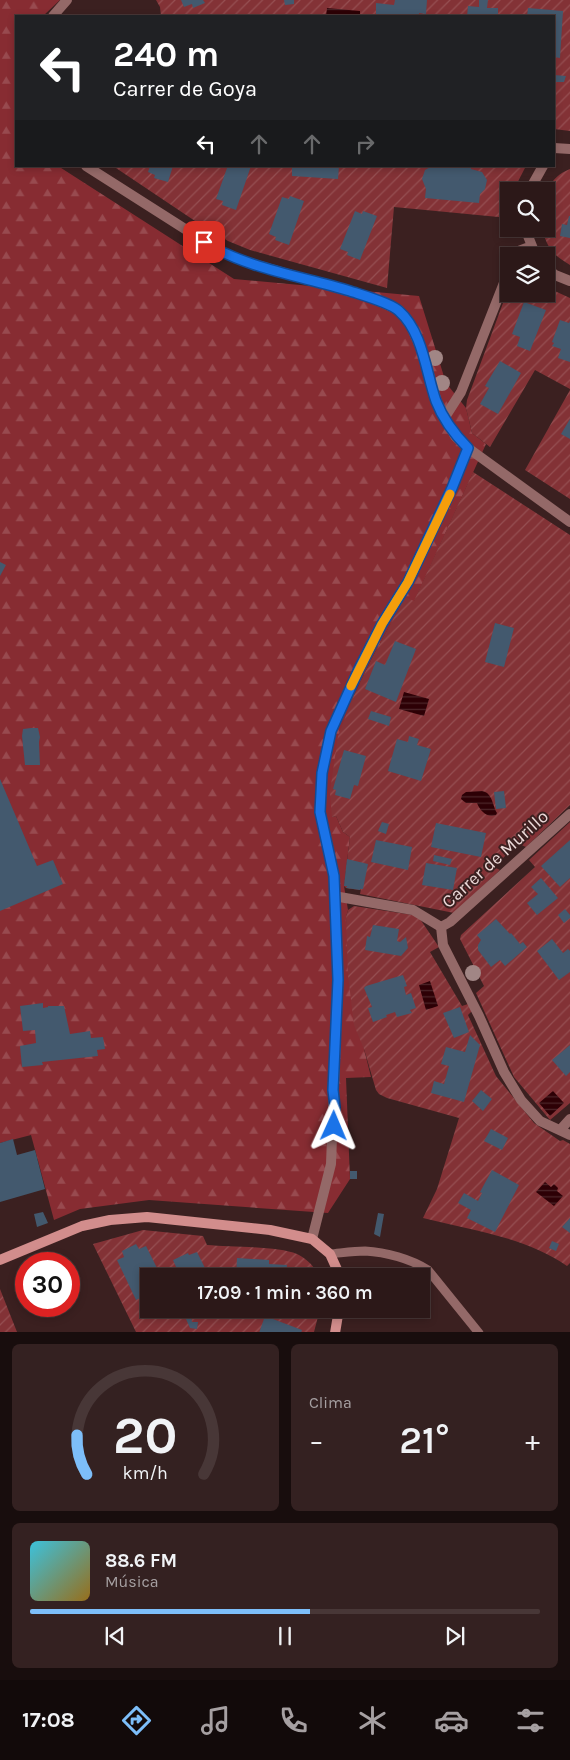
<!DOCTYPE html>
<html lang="es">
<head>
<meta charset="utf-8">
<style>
  body { margin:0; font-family:Karla,sans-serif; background:#342121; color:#f1f3f6; height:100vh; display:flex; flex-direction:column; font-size:19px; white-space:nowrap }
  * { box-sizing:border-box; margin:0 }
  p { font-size:16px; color:#a6a0a2 }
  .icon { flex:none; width:28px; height:28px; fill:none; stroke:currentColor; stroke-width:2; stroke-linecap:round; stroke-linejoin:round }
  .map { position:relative; height:1332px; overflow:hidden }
  .sheet { display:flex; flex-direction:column; gap:12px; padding:12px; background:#180d0d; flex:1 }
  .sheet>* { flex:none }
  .guide { position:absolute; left:15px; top:15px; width:540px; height:152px; border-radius:0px; box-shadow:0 2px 8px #0003,0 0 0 1px #483737; background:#202124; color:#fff; overflow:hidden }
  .fabs { position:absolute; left:500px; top:182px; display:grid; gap:10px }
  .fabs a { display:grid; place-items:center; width:55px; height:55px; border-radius:0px; background:#2c1818; box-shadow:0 2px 8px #0003,0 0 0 1px #483737; font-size:25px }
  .speed { position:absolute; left:15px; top:1252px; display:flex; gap:10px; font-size:25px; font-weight:700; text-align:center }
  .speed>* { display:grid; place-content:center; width:65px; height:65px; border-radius:50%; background:#2c1818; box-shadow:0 2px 8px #0003,0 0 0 1px #483737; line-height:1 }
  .speed .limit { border:8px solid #d22; background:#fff; color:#111 }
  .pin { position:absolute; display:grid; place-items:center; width:42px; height:42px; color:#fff; margin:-21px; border-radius:10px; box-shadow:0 2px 8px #0006 }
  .me { position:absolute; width:55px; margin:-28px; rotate:1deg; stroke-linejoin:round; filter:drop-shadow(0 0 4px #0008) }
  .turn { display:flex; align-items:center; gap:18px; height:105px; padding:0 15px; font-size:22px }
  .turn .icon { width:65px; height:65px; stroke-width:2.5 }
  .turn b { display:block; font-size:35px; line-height:42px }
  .lanes { display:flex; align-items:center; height:48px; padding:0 15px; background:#0003; justify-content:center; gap:25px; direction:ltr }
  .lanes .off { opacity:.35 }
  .big { font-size:38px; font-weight:600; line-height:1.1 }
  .sheet .tile { flex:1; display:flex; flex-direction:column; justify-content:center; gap:8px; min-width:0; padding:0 18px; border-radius:8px; background:#342121 }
  .sheet .dial { align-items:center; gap:0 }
  .dial svg { height:130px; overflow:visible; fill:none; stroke:#483737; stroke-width:7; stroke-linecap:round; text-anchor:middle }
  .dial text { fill:#f1f3f6; stroke:none }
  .song { display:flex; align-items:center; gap:15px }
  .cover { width:60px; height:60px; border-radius:8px; background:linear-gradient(135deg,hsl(190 70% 55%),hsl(40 70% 35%)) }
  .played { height:5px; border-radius:2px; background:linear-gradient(90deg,#7dbef9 55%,#483737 55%) }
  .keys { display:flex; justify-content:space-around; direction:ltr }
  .heat { display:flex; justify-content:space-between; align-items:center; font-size:28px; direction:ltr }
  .sheet .tiles { flex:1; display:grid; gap:12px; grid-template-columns:1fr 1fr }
  .tile:last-child { grid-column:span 2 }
  .trip { position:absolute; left:140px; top:1268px; width:290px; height:50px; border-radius:0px; background:#2c1818; box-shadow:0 2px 8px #0003,0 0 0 1px #483737; font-weight:600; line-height:50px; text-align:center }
  .dock { display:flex; height:80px; justify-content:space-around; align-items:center; background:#120a0a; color:#a6a0a2 }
  .dock .icon { width:35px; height:35px }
  .dock .on { color:#7dbef9 }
  .dock b { font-size:22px; color:#f1f3f6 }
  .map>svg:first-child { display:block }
  .forest { fill:url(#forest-firs) }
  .garden { fill:url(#garden-furrows) }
  .water { fill:url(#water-rules) }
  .building { fill:#43596e }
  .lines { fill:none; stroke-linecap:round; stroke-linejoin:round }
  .lane { stroke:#946968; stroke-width:9 }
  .street { stroke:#946968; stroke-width:10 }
  .secondary { stroke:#d28d8c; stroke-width:10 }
  .tree { fill:#a18685 }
  .route-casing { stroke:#114b97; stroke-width:12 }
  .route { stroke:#1a73e8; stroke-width:9 }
  .slow { stroke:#f59e0b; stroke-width:9 }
  .labels { text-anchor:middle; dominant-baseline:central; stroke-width:4; stroke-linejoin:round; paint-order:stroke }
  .street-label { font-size:18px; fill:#ecd9d8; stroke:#3b2020 }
</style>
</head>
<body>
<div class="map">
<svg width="570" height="1333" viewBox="0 0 570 1333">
  <defs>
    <pattern id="forest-firs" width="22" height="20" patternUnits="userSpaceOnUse" patternTransform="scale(1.25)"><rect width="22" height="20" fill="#872c32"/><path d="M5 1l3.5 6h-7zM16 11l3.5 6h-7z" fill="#984a4f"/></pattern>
    <pattern id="garden-furrows" width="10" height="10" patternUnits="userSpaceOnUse" patternTransform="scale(1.25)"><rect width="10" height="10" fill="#833236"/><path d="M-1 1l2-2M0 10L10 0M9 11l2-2" fill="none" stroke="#954f52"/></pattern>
    <pattern id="water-rules" width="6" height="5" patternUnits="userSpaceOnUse" patternTransform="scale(1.25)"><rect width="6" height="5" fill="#2d0005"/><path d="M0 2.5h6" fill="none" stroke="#4c2529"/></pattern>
  </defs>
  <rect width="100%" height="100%" fill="#3b2020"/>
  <path class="forest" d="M0,0H60L43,16H16V166H58L234,279L419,296L446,383L466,408L472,433L486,444L414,602L405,598L372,658L353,697L332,817L336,816L343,832L350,837L344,886L348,910L346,917L364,1049L371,1077L346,1078L350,1179L328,1213L149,1200L80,1209L54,1220L31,1135L0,1143Z"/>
  <path class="garden" d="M156,0H570V131L554,129V16H161L160,7Z
    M113,166H526L513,191H509V218L394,207L387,288L250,250L228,241L198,223Z
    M570,169V265C552,254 548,249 542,229H546C546,203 541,181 570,169Z
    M509,287V294H546V287L570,298V389L535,370L490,447L472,433L466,408L467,400Z
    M570,390V499L525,470Z
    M473,472L570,535V805L526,847L519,844L510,850V851L494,867L500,870L454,913L360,894L361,889L360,890L346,888L344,886L350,837L343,832L336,816L332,817L330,792L338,736L353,697L372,658L405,597L414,601Z
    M570,822V1103L550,1120L514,1077L476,993L484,986L460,939L461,935L535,867L529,860Z
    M354,906L413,915L420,919L439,947L430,952L462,1006L468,1004L472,1011L468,1015L496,1076L534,1123L560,1141L563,1140L570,1144V1263L567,1266C526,1237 470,1230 423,1218L437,1189L459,1118L387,1098L379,1094L376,1090L364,1049L354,1025L348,975L346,917L348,910Z
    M143,1230L203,1236L207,1245C230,1247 278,1246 297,1254C306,1258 315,1267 319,1276H149V1309H320L314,1332H136L93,1244Z
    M0,1289L17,1332H0Z"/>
  <path class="water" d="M327,8L360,11V16H326Z
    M404,692L429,699L424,716L399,709Z
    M482,791C493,793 492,805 497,813L496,815C487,818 480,811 477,803H466L461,799L462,795L466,792Z
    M430,981L438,1006L426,1010L419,985Z
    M553,1091L564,1103L550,1116L539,1103Z
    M545,1182L551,1187L554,1184L558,1188L557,1191L563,1196L554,1206L536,1192Z"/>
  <path class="building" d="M181,0H203L205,3L193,8L192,4L184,7Z
    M284,0H294V4L285,5Z
    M395,0H427L426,14L419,13V16H376V3L394,5Z
    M479,0H488L487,8H498V16H467L468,6L479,7Z
    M528,8L563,11L560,58L554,57V16H527Z
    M554,75L566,76L564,82H554Z
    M150,166H173L168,182L154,178L155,175L148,172Z
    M223,166H251L236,210L222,205L223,201L216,199L227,168Z
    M292,166H339L338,179L292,176Z
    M432,166H471V169L482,172L487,180L485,189L480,194L479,203L425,198L426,189L422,179L425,170Z
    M290,196L304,201L289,245L275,240L276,237L269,234L282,197L289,199Z
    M355,211L362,214L363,211L377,216L360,260L347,255L348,252L340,249Z
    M569,216H570V238L560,236L562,224L567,225Z
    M524,302L546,310L530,351L517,346L520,337L512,334Z
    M560,320L569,323L570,321V362L558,358L561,349L552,346L554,343L552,342Z
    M500,361L521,373L498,414L480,404L489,388L485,386Z
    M570,419V439L561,434Z
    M0,562L6,565L0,576Z
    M495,623L514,628L504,667L485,662Z
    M395,641L416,649L396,702L365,689L376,661L385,665Z
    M371,711L391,717L389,726L368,719Z
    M31,728H38L40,737L39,742L40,765H25L22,736L23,729Z
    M409,736L419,739L417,745L431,749L421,781L388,771L397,739L408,742Z
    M344,750L366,756L358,786L354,785L350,799L335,795L336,790L333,789Z
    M0,779L37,866L53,860L63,884L0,911Z
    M504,791L506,808L496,809L494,792Z
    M382,822L389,824L386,834L378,831Z
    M436,823L486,833L481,857L431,847Z
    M376,840L412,847L408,870L371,862Z
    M570,840V878L560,887L541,866Z
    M434,855L452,859L450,865L433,861Z
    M347,859L368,864L363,889H360V890L346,888L347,886H344Z
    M426,863L457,868L453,890L422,885Z
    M541,878L558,898L537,915L527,903L538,894L531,887Z
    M565,909L570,915V918L564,923L558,915Z
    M496,919L510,934L511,933L520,944L523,942L527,947L505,966L500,960L491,967L478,950V945L481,940L477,935Z
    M373,925L399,929L397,941L400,942L406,937L408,948L401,956L365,950L367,936L370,937Z
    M552,939L563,953L568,949L570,951V972L559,980L537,951Z
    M403,975L407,986L404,987L406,995L411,993L416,1008L410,1010L412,1013L397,1017L395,1012L386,1015L387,1017L373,1022L368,1008L372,1007L364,988L366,986Z
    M43,1003V1008L48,1007V1006H64L70,1034L90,1031L91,1038L103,1037L105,1049L97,1050L98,1056L42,1062L43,1065L22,1067L20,1046L36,1043L35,1030L23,1031L20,1006Z
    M460,1007L469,1032L454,1038L443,1013Z
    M470,1035L480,1045L464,1102L431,1093L434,1081L444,1084L449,1066L441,1064L446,1047L465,1052Z
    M570,1045V1072L566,1076L552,1060Z
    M481,1090L492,1099L483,1111L472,1101Z
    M491,1129L508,1138L502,1150L484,1141Z
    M13,1139L17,1155L35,1150L45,1189L0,1202V1143Z
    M492,1170L519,1185L495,1232L467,1218L471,1210L458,1203L464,1193L478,1201L482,1193L480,1192Z
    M350,1171H357V1179H350Z
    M43,1212L48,1223L37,1227L34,1214Z
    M378,1213L384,1214L380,1237L374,1234Z
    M570,1218V1233L562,1227Z
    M552,1241L559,1244L556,1251L549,1248Z
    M136,1244L139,1249L146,1246L161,1276H149V1294L136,1300L117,1260L124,1257L122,1251Z
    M197,1252L209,1276H180L173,1260L188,1253L189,1255Z
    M237,1258L269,1260V1264L287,1265L286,1276H236Z
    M265,1316L302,1330L301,1333H259Z
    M191,1317L192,1322H198L197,1329L190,1328L186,1319Z"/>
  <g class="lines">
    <path class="lane" d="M330,1254C341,1253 354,1251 365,1251C386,1252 411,1259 428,1270L479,1333"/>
    <path class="street" d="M53,16L67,0
      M554,148L570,149
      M86,166L218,250L246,262L369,297L399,310L411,326L423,353L437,402L455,436L468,448L570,522
      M529,191L543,166
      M527,229L528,236L536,256
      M514,256L516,252L532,246
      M546,267L555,275L570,281
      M445,417L461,392L509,270
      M334,896L413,910L441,927L443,945L479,1016L504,1072L521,1100L540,1121L570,1135
      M441,927L450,922L570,814
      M560,1130L570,1119
      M312,1239L331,1164L338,980L334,876L320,812L322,773L331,731L359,669L382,624L408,582L452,488L468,448"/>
    <path class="secondary" d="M0,1260L82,1226L110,1220L147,1217L270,1230L312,1239L330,1254L340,1276
      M335,1333L339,1309"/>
  </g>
  <g class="tree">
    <circle cx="435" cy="358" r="8"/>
    <circle cx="442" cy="383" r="8"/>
    <circle cx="473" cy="973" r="8"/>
  </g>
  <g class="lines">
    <g class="route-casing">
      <path id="route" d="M204,242C248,269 301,276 350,291C362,295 391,303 399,311C423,332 426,373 436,401C443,419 455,435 468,448L452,488L408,582L382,624L359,669L331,731L322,773L320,812L334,876L338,980L333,1090L335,1107L334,1126"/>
    </g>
    <use href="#route" class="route"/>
    <path class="slow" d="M351,686L382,624L408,582L450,494"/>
  </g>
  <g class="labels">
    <g class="street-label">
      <text transform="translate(495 859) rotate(-42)">Carrer de Murillo</text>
    </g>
  </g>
</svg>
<div class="fabs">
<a><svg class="icon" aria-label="search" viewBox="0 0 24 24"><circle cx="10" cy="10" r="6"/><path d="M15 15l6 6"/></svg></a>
<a><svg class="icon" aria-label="layers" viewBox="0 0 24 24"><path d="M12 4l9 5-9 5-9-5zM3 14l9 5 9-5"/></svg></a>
</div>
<div class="speed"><div class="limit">30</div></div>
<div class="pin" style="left:204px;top:242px;background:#d93025"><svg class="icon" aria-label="arrive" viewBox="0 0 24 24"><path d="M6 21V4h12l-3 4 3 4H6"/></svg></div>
<svg class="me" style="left:334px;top:1126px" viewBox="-20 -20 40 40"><path d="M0-17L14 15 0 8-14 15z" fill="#1a73e8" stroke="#fff" stroke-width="4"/></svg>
<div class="trip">17:09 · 1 min · 360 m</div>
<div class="guide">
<div class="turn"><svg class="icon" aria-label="left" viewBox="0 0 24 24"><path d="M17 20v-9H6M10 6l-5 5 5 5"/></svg><div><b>240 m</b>Carrer de Goya</div></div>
<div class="lanes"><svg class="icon" aria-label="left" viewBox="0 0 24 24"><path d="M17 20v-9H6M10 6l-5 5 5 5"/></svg><svg class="icon off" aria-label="ahead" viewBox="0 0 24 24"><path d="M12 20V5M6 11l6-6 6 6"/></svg><svg class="icon off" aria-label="ahead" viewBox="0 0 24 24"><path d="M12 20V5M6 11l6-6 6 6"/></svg><svg class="icon off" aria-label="right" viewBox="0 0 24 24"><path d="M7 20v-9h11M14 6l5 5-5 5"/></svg></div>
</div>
</div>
<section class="sheet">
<div class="tiles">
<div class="tile dial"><svg viewBox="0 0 100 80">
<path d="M14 69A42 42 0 1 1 86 69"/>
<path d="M14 69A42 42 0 0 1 8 45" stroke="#7dbef9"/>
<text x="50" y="56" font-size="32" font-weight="700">20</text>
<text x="50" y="72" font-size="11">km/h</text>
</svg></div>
<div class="tile"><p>Clima</p>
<div class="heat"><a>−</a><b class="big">21°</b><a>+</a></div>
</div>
<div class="tile">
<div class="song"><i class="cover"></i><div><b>88.6 FM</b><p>Música</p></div></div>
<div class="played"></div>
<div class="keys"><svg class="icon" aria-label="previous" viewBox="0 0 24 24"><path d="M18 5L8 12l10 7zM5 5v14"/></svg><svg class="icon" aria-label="pause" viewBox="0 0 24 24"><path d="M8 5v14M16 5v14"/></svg><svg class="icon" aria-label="next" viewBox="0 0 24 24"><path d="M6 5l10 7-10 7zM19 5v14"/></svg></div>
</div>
</div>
</section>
<nav class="dock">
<b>17:08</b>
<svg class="icon on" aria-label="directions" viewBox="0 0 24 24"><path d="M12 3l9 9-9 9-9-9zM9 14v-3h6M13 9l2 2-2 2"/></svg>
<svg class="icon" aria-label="music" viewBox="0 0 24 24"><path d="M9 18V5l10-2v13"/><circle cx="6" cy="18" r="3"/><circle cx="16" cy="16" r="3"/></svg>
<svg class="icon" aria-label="phone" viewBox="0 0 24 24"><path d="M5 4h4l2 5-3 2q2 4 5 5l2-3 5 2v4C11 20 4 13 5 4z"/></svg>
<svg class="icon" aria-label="climate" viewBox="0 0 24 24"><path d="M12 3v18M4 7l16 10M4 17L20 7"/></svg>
<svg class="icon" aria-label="car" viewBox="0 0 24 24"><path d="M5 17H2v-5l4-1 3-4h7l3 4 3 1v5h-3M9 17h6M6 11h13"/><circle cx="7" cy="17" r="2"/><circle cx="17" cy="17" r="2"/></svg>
<svg class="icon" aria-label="filters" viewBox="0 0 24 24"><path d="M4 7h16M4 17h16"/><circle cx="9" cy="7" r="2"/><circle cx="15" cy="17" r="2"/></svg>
</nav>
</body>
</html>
